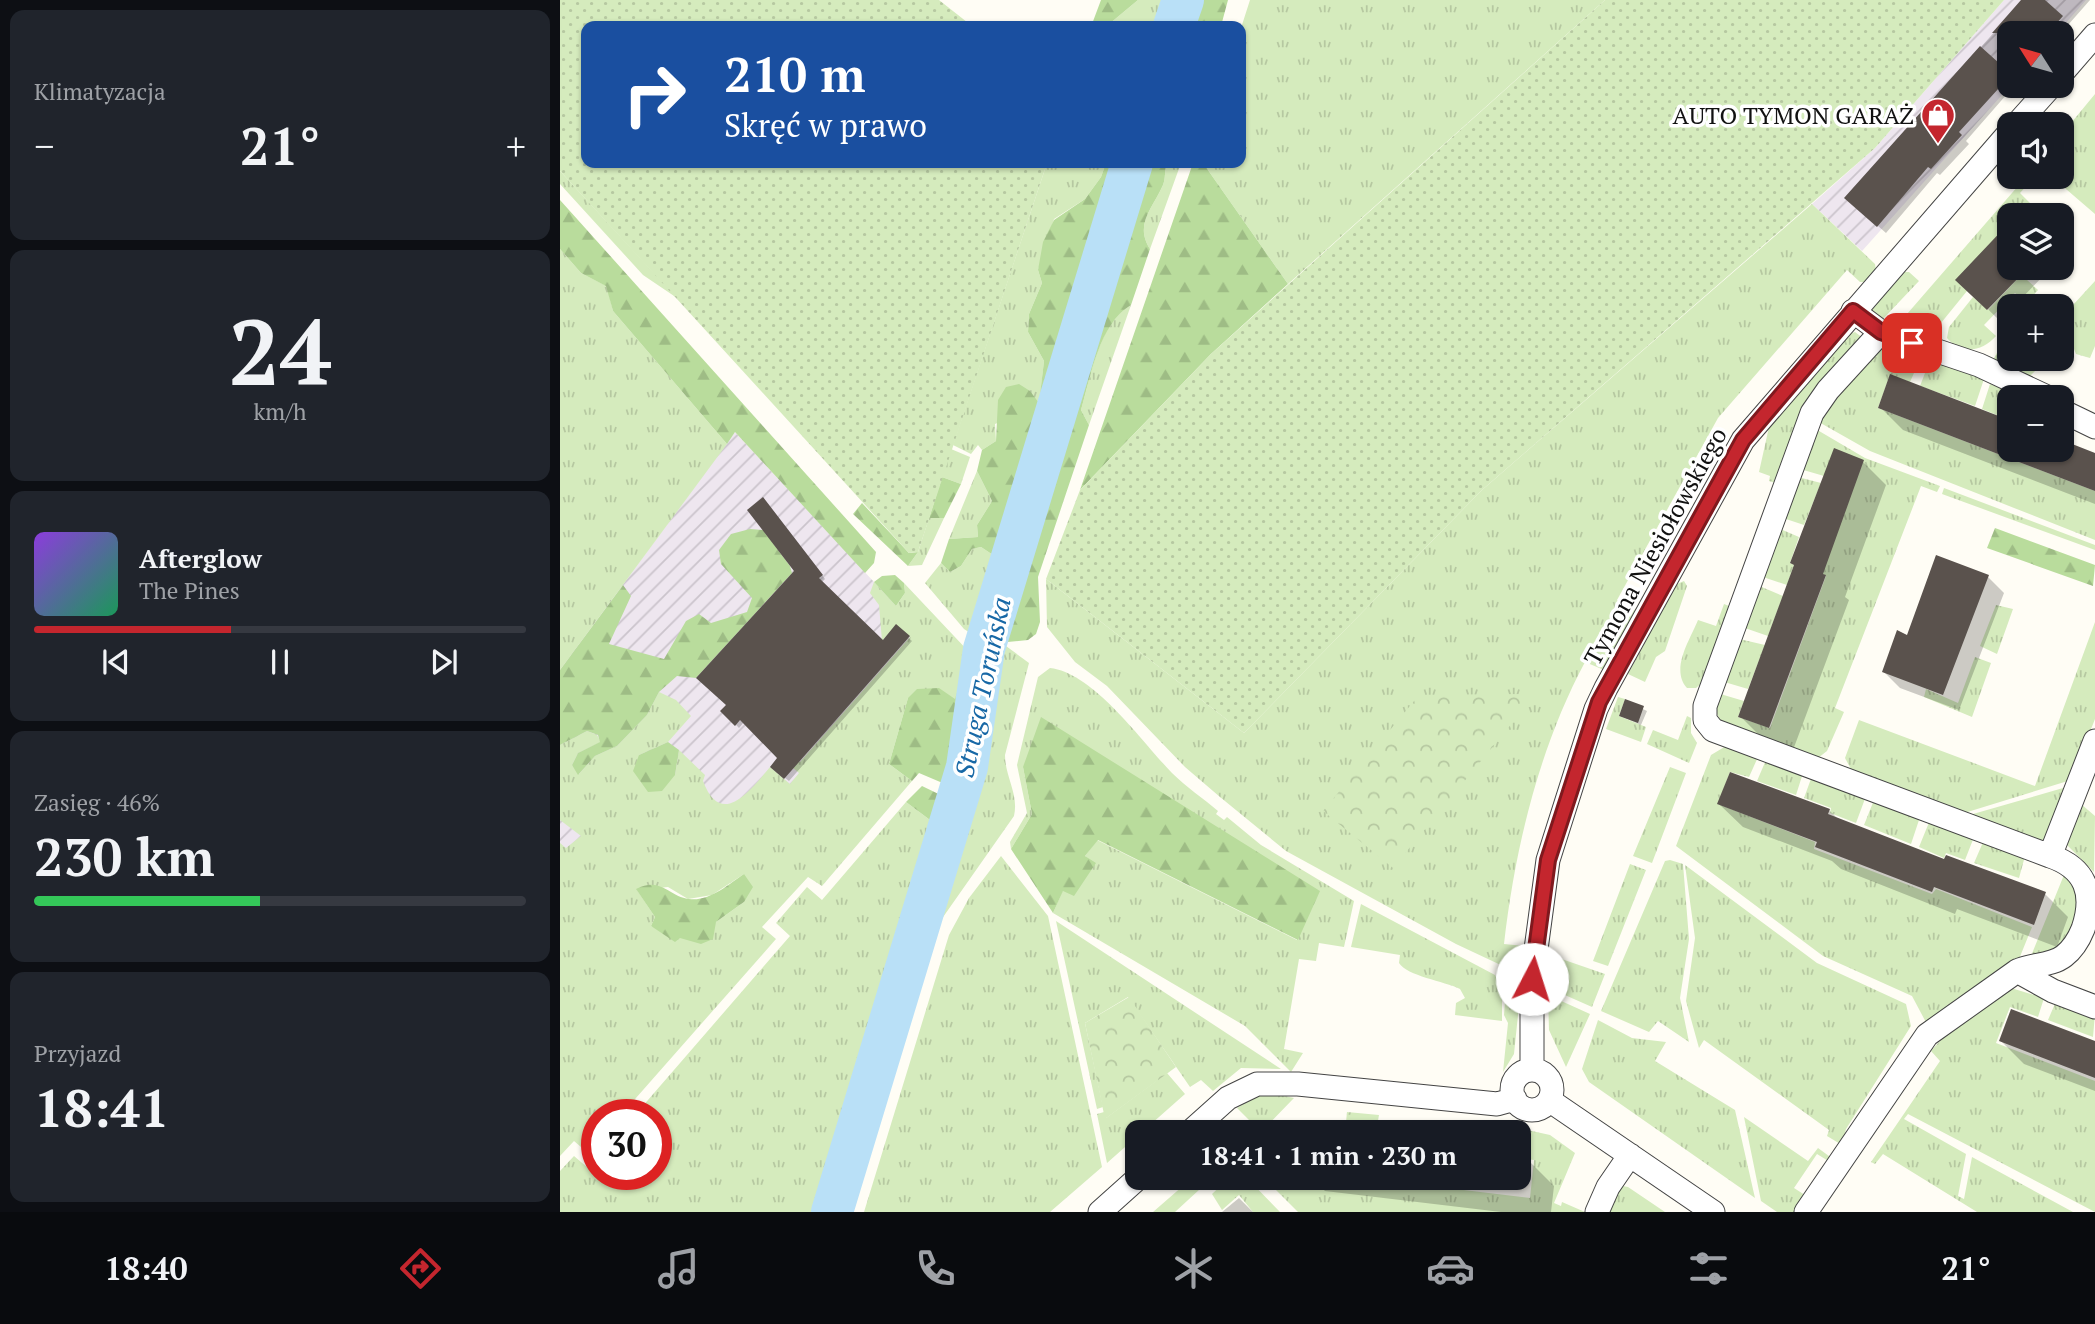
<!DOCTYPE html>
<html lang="pl">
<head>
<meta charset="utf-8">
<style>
  body { margin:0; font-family:"PT Serif",serif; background:#20242c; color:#f1f3f6; height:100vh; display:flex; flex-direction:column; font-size:26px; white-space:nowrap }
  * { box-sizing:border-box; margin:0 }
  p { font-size:23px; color:#9ea1a6 }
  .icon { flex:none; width:38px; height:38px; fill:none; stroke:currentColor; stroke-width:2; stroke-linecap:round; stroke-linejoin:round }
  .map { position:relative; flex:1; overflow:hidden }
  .panel { display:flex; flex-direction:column; gap:10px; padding:10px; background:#0d0f14; width:560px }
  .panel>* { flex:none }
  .guide { position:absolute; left:21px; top:21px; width:665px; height:147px; border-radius:14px; box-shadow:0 2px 5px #0004; background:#1a4fa0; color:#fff; overflow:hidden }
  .needle { width:46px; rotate:307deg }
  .fabs { position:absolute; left:1437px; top:21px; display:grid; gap:14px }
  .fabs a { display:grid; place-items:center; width:77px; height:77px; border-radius:14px; background:#171b24; box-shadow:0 2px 5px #0004; font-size:35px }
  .speed { position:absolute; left:21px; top:1099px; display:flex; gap:14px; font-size:35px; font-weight:700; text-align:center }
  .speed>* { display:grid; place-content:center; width:91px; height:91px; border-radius:50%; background:#171b24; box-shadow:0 2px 5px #0004; line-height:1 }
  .speed .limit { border:10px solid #d22; background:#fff; color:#111 }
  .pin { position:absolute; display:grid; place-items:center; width:60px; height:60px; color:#fff; margin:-30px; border-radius:14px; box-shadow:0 4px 10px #0006 }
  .me { position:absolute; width:77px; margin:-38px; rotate:5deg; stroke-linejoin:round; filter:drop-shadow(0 0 5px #0008) }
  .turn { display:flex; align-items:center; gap:24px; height:147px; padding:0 28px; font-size:32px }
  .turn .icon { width:91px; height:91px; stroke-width:2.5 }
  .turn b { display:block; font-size:49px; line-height:60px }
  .big { font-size:52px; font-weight:700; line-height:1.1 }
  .panel .widget { flex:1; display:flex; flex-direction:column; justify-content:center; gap:10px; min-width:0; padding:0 24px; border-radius:14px; background:#20242c }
  .panel .dial { align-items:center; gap:0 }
  .dial b { font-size:91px; line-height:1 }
  .song { display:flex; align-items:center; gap:21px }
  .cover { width:84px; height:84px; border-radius:10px; background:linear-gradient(135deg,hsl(270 70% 55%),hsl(150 70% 35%)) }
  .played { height:7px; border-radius:4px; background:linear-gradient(90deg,#c4262e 40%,#363941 40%) }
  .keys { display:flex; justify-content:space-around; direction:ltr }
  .heat { display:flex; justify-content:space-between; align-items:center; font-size:38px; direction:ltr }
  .charge { height:10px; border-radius:5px; background:linear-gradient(90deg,#34c759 46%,#363941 0) }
  .trip { position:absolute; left:565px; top:1120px; width:406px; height:70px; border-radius:14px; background:#171b24; box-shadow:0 2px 5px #0004; font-weight:700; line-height:70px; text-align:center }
  .menu { display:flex; height:112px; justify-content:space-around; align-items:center; background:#090b0e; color:#9ea1a6 }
  .menu .icon { width:49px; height:49px }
  .menu .active { color:#c4262e }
  .menu b { font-size:32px; color:#f1f3f6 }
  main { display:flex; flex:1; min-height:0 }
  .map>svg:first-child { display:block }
  .industrial { fill:url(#industrial-furrows) }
  .grass { fill:url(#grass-tufts); fill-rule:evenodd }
  .forest { fill:url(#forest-firs) }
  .park { fill:url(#park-crowns) }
  .garden { fill:url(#garden-dots) }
  .shadow { fill:#0003 }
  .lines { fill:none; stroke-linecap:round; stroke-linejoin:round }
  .river { stroke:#b9e0f7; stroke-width:42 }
  .building { fill:#5a524d }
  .minor-casing { stroke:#444; stroke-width:25 }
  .minor { stroke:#fff; stroke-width:23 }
  .route-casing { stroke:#7f191e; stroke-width:18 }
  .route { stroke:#c4262e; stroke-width:12 }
  .labels { text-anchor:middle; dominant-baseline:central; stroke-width:7; stroke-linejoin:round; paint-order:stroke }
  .poi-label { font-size:24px; fill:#111; stroke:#fff; text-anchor:end }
  .street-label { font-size:24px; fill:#111; stroke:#fff }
  .water-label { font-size:26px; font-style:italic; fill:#1768a6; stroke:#fff }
</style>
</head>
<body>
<main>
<section class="panel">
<div class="widget"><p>Klimatyzacja</p>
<div class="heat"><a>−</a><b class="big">21°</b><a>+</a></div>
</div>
<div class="widget dial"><b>24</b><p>km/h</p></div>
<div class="widget">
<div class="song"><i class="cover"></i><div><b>Afterglow</b><p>The Pines</p></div></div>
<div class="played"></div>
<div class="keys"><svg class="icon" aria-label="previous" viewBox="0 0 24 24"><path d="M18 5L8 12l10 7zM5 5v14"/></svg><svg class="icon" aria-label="pause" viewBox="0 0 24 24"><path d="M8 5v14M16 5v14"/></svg><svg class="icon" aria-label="next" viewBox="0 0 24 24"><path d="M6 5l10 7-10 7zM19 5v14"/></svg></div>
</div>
<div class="widget"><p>Zasięg · 46%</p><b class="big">230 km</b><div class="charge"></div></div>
<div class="widget"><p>Przyjazd</p><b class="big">18:41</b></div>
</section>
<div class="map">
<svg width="1535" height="1212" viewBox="0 0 1535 1212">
  <defs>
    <pattern id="industrial-furrows" width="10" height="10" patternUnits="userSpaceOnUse" patternTransform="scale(1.75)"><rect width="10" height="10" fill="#eee6ef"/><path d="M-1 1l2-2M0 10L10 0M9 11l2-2" fill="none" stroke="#cbc4cc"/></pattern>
    <pattern id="grass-tufts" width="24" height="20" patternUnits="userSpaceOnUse" patternTransform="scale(1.75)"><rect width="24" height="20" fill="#d5ebbd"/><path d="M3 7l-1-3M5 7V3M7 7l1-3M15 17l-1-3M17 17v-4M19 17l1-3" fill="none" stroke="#b6c8a1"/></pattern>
    <pattern id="forest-firs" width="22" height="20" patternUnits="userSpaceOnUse" patternTransform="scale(1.75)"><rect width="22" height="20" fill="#b9dc9c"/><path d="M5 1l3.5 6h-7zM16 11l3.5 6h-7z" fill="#9ebc85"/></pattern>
    <pattern id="park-crowns" width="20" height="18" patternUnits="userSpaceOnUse" patternTransform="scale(1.75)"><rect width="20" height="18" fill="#d5ebbd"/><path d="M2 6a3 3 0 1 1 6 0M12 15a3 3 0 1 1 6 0" fill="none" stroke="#b6c8a1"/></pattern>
    <pattern id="garden-dots" width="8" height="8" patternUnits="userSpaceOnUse" patternTransform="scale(1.75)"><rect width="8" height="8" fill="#d5ebbd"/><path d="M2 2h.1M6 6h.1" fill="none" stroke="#b6c8a1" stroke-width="1.8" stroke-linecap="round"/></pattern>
  </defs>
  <rect width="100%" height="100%" fill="#fffdf5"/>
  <path class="industrial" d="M1444,0H1526L1497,33H1449L1450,86L1302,251L1252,204L1315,148Z
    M175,432L364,636L320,767L0,862V670Z"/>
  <path class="grass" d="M578,0H615L607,26H532L548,25Z
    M690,0H1045L728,284L643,163H681V28Z
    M1535,94V214L1492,177H1502V134Z
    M487,163H546L541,177L525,199L494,219L478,270L482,283L469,314L468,332L484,361L479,405L435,424L436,441L422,450L418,445L411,454L393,445Z
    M607,163H621L590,249C574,224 593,208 603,185C606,178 604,171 607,163Z
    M0,171L117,298L83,275L0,184Z
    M1465,178L1469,183L1460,193L1482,215H1465L1461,211L1456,215H1449V223L1407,291L1368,339L1334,329Z
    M1252,204L1315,264L1316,271L1307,282H1300L1287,270L1158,418L1057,600L1075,610L1044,670L1025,662C979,748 955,848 944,944L964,946L962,975L896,944L726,851L660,797L625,767L547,686L515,662L487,627L486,579L684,733L922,490Z
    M0,249L21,273L47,286L53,311L167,444L0,670Z
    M1468,268H1478L1467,280L1478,290L1467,303L1455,293L1424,325L1436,336C1422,352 1401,355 1387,338L1389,327L1413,297L1428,310Z
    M1342,272H1349L1359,281L1322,320L1311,312L1312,307Z
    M1535,281V346L1530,358L1516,354L1514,349L1502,344V317Z
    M571,305L529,425L521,410C531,377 538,324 571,305Z
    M1295,332L1303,338L1219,484L1209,481L1210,476L1199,472L1209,427L1290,334Z
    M1323,340L1362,355L1350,382L1330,375L1318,408L1535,491V540L1310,451L1257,421Z
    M1449,347V359H1487L1470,376L1438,365L1433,360L1438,351Z
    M1370,360L1424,379L1415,406L1360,386Z
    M1430,384L1465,397H1449V420L1422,409Z
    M1254,428L1305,458L1380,486L1377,492L1361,486L1275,708L1284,712L1267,751L1258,758L1161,722L1152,703L1157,693L1184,701L1178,717L1210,728L1266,576L1263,574L1264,476L1240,469Z
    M391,449L410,457L401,484L382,477Z
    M417,471L432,501L417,525L418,537L389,539Z
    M1234,476L1261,483L1244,525L1223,518Z
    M1384,488L1535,545V550L1382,494Z
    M369,518H384L362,565L348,566L358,552Z
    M1218,528L1239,537L1230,563L1234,565L1227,585L1200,576Z
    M421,547L433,555L434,576L440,581L421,640L404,629L365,583L381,563L390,572L401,566L412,549Z
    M1124,581L1127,586L1105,651L1096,657L1085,682L1068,674L1117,584Z
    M314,582L336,606L345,593L344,583L410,653L395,700L348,698L329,764L352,781L262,886L248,877L202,927L216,939L61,1115H37V1143L28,1153L14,1141L0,1156V843L6,848L21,836L0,820V745L27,731L37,735L41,742L18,753L12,765L19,774L35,756L57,746L87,715L99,692L116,700L131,716L108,742L79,755L115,775L119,750L145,775L143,781C161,829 190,791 210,767L230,784L239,773L219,756L226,751L240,762L350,637L336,625L322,641L319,605L310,593ZM184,874V902L156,922L120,938L91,926L95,917L77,890L108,887L128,899L152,895Z
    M1197,585L1223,596L1208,636L1182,627Z
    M1164,604L1174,608L1143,682L1136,688H1127C1110,669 1130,640 1138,620L1156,626Z
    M1436,605L1453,609L1437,654L1420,646Z
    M1535,622V719L1511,780L1401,814L1293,773L1285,758L1299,720L1475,786Z
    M1175,638L1205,645L1188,689L1161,681Z
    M446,646L469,663L445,755C445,777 459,794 454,816L381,920L293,1212H274L410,773L420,714Z
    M1415,657L1431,663L1412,717L1364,697L1366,689L1398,703Z
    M490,668C534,673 582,742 612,773C626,787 643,798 658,811L656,814L664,820L667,817L701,845L794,901L784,947L759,943L756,961L739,959L724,1049L743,1053L731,1072L685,1026L493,913L503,890L535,864L525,856L537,840L737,940L759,891L463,767L472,814L451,849L450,842L467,813L457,765L478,677Z
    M1058,697L1065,699L1059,716L1086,727L1081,742L1046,729Z
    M1127,716L1131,718V733L1137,743L1129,763L1087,744L1093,730L1118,740Z
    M1166,746L1198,757L1189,777L1170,772L1158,804L1255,842L1254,849L1372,894L1376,889L1472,927L1457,964L1369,1028L1352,996L1263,956L1116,846L1151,755Z
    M1206,760L1243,773L1236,795L1197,781Z
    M1110,767L1126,773L1092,863L1073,856Z
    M1252,776L1306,796L1296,823L1270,813L1271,808L1244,798Z
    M1510,786L1491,833L1483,842L1408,820L1413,814Z
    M1314,800L1360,817L1351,844L1304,825Z
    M346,802L370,820L378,838L258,1212H0V1171L14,1156L28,1168L37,1158V1174H96V1115H75L230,936L216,923L247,887L262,900Z
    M1521,804L1535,816L1534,872L1507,845Z
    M1370,820L1414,837L1405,860L1386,853L1384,858L1359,847Z
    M1424,840L1465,856L1459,878L1414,863Z
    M441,856L488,916L542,1167L490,1212H304L389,935L409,898Z
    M1110,860L1123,864L1129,939L1120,998L1129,1042L1098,1021L1089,1032L1041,1011L1105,861Z
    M1070,864L1086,870L1048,966L1033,961Z
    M1125,865L1257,963L1346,1004L1351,1026L1286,1129L1282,1145L1267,1136L1269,1130L1144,1040L1139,1048L1126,1001L1135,938Z
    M1506,870L1523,902C1510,933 1508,949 1471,956Z
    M801,904L935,975L942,989V1021L895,1015L896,1003L905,998L900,989C884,981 847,976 839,963L840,955L791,947Z
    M496,921L721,1069L681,1068L653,1091L641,1080L630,1087L568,997L525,1023L543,1107L537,1109Z
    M990,955L1045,974L1032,1007L989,988Z
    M942,978L961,986L954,1054L943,1072L948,1023L944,1015L946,988Z
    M1451,988L1484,998L1478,1017L1450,1007L1436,1043L1535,1081V1212L1348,1114L1344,1119L1406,1154L1398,1196L1404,1199L1412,1157L1513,1212H1417L1323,1154L1315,1164L1311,1162L1380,1061L1371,1051L1386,1034Z
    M988,995L1030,1014L1006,1067L989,1030Z
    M1497,999L1535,1014L1533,1037L1488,1020Z
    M1038,1020L1072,1038L1106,1042L1095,1061L1175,1110L1195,1198L1029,1082L1022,1069Z
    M607,1073L625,1094L547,1163L537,1114L544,1112L546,1118Z
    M711,1093L734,1098L701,1132L677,1108L695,1097Z
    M787,1112L819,1115L816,1132H785Z
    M1184,1117L1248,1161L1258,1148L1273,1159L1270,1162L1257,1154L1234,1188L1248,1197L1238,1212H1217L1201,1201Z
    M958,1128L990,1135L1015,1153L994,1203L1001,1206L1002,1202L1025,1212H738L704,1178H804L970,1198L974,1160L959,1158Z
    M632,1178H652L615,1212H593Z
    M669,1178H687L720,1212H693L679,1195L662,1210L652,1194Z
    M1063,1186L1068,1187L1105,1212H1045L1058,1188Z"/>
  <path class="forest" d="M541,0H578L548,25L532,24Z
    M630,0H668L661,26H620Z
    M546,163H566L557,183L440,581L434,576L433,555L421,547L412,549L401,566L390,572L381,563L389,539L418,537L417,525L432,501L417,471L422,450L436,441L438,400L446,387L459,384L470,391L479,403L484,361L468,332L469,314L482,283L478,270L483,242L494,220L525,199L541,177Z
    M581,163H607C604,171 606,178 603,185C593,208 574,224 590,249L571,305C539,324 531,376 521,410L529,425L478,577L480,622L476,634L468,640L437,643L433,633Z
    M633,163H643L728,284L651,354L520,490Z
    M0,200L316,552L314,563L305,573L175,432L167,444L53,311L46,286L21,273L0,249Z
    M382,477L401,484L384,518H369Z
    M302,503L349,553L358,552L348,566L293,514Z
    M1435,528L1535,565L1533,586L1427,548Z
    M190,529L203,530L230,566L232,573L136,678L117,676L99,692L87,715L57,746L35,756L18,775L12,765L18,753L40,742L38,735L27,731L0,745V670L63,585L71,596L49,644L104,659L126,621L139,614L151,623L187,612L192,598L161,564L159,550L171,534Z
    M335,575L344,583L345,593L336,606L314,582L322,576Z
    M410,653L418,660L403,769L392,787L359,773L352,781L329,764L348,698L357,689L379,688L395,699Z
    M481,717L760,891L738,940L538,840L525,856L536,863L514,896L503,891L493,913L451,849L472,814L463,767Z
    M108,742L119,750L115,775L102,791L88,792L73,771L79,755Z
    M362,786L391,800L378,838L370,820L346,802Z
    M184,874L193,887L184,902L156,922L153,939L141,944L120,938L115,942L91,926L95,917L76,889C101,876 108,896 129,899C149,902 169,884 184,874Z"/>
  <path class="park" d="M976,694L833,868L763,811L859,695Z
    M569,997L616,1067L545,1119L525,1023Z"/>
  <path class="garden" d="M0,0H379L412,26H26V163H487L358,552L349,553L0,171Z
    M1045,0H1444L1315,148L922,490L684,733L486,579L520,490L651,354Z"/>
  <path class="shadow" d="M1463,0H1530L1501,33H1449V86H1454L1406,141L1409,144L1380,175L1377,173L1326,233L1286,198Z
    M1449,226V268H1491L1454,306H1449V312L1440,321L1398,280Z
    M1320,407L1449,422V450H1502V442L1535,454V504L1343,430Z
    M1303,462L1326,485L1285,597L1289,600L1233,750L1203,739L1180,716Z
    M206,503L265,579L261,583L323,642L336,627L352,641L229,781L215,770L220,758L184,722L179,728L163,711L236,571Z
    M1428,577L1444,593L1399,710L1340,688L1324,672L1348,637Z
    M1066,701L1087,711L1081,725L1061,716Z
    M1159,804L1269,810L1279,820L1385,861L1485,894L1508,917L1497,947L1397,909L1395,914L1281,869L1272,861L1183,827Z
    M1441,1041L1535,1043V1091L1464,1064Z
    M959,1162L971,1163L994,1186L991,1212H941L765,1191L752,1178H959Z
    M679,1198L693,1212H662Z"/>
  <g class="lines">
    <path class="river" d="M614,26L623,0
      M272,1212L407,767L424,649L572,163"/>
  </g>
  <path class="building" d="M1461,0H1485L1503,16L1488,33H1432Z
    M1420,46L1449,72V77L1399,132L1402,135L1371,169L1368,167L1317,227L1284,198Z
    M1449,223V268H1468L1427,310L1395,280Z
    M1330,374L1449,420V450H1502V440L1535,453V491L1318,408Z
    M1274,448L1304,460L1263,574L1266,575L1209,728L1178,717L1234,565L1230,563Z
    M203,497L263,575L259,578L323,640L336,624L350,636L224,779L210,767L217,758L180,720L175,726L160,711L166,705L136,678L234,571L187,510Z
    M1376,555L1429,575L1383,695L1322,672L1337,630L1347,635Z
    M1065,699L1084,706L1078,723L1059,716Z
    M1170,772L1270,809L1268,814L1384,859L1386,855L1486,892L1474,925L1374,887L1372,892L1255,847L1257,842L1157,804Z
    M1451,1009L1535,1041V1078L1439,1041Z"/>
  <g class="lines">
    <g class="minor-casing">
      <path id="minor" d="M1502,73L1535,35
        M1457,124L1491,86
        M1293,311L1321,332L1419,365L1487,397
        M1321,332L1268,390L1252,413L1145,706V720L1153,730L1490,856L1535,741
        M1502,411L1535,427
        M1457,971C1472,964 1491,966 1504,956C1513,949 1519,939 1523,929C1535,894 1526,868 1490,856
        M972,1070V979L988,860L1036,709L1046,688L1183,440L1449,133
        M952 1090a20 20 0 1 1 40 0a20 20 0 1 1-40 0Z
        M989,1100L1153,1212
        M630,1132L668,1098L697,1084H738L937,1104L955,1099
        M540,1212L578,1178
        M1037,1212L1048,1187L1070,1155
        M1246,1212L1367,1035L1457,971L1493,991L1535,1007"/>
    </g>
    <use href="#minor" class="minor"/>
  </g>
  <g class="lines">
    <g class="route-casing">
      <path id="route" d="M972,979L988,860L1039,702L1183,440L1293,311L1321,332L1352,343"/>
    </g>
    <use href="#route" class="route"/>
  </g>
  <defs>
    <g id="shop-pin" transform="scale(1.75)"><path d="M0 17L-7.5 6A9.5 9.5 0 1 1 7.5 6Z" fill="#c4262e" stroke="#fff"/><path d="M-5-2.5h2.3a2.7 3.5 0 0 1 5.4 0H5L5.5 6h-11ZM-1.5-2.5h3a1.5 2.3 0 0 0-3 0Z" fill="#fff"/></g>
  </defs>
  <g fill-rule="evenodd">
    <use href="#shop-pin" x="1378" y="115"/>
  </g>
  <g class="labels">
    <g class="poi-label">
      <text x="1354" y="115">AUTO TYMON GARAŻ</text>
    </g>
    <g class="street-label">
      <text transform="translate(1095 546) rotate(-61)">Tymona Niesiołowskiego</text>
    </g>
    <g class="water-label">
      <text transform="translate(422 687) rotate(-78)">Struga Toruńska</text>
    </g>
  </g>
</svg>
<div class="fabs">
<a><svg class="needle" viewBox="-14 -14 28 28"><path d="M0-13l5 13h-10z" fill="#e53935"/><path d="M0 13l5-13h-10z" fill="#9ea1a6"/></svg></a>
<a><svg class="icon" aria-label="sound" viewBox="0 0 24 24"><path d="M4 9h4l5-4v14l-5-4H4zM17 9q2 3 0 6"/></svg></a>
<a><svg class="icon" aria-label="layers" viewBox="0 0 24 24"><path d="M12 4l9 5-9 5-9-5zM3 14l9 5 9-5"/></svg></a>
<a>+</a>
<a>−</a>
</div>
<div class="speed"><div class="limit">30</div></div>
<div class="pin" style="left:1352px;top:343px;background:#d93025"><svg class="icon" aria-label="arrive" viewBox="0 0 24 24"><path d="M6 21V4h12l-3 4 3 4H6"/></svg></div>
<svg class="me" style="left:972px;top:979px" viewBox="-20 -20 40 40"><circle r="19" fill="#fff"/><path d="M0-13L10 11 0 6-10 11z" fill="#c4262e"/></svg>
<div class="trip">18:41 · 1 min · 230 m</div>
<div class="guide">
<div class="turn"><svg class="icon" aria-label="right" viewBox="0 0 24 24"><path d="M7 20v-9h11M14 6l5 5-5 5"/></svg><div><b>210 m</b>Skręć w prawo</div></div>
</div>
</div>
</main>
<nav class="menu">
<b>18:40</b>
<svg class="icon active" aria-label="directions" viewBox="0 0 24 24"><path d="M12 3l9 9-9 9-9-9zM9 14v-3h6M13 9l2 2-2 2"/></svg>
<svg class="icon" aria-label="music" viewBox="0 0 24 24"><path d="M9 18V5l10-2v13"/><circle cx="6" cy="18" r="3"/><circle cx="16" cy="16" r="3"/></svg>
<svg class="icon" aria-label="phone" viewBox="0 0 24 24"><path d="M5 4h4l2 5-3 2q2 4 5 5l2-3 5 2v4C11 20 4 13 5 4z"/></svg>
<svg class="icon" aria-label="climate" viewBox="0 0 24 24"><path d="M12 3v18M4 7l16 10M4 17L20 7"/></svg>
<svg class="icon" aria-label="car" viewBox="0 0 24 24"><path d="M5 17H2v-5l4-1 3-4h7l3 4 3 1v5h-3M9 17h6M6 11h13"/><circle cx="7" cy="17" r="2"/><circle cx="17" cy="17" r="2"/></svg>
<svg class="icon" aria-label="filters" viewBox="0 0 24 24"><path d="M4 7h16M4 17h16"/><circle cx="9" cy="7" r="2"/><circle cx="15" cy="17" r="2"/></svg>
<b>21°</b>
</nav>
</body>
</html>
